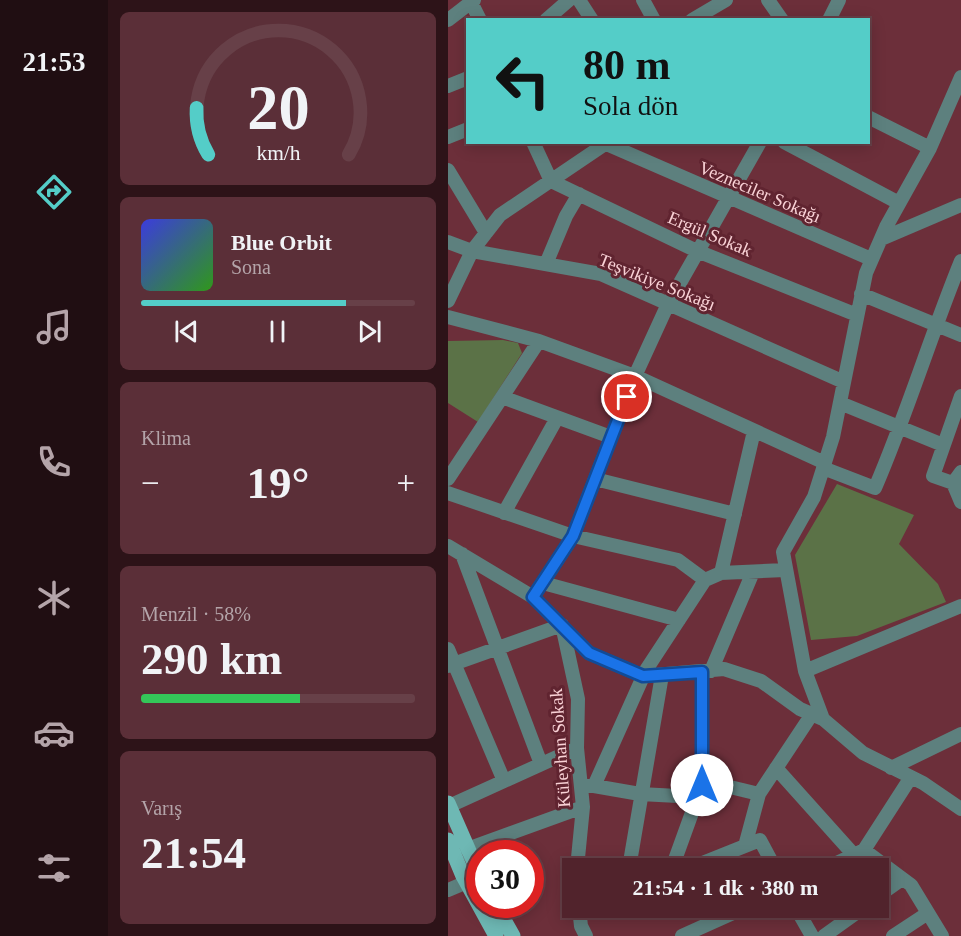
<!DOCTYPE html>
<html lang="tr">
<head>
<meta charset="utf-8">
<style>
  body { margin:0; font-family:"Times New Roman",serif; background:#5b2f38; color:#f1f3f6; height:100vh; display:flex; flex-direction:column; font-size:22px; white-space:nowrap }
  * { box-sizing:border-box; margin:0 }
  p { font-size:20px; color:#b4a4a9 }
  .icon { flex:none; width:33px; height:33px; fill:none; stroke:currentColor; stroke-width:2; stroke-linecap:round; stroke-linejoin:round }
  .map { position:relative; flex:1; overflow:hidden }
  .panel { display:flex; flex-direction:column; gap:12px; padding:12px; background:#2d1318; width:340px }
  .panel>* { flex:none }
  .top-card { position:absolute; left:18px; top:18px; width:404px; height:126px; border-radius:0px; box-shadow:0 3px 15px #0003,0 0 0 2px #674048; background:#54cdc8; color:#111; overflow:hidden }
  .speed { position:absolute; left:18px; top:840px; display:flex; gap:12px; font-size:30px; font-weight:700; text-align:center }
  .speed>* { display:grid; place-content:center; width:78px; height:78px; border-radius:50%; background:#51232c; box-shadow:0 3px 15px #0003,0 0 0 2px #674048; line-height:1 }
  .speed .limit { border:9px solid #d22; background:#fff; color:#111 }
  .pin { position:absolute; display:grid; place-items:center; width:51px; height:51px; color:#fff; margin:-26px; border:3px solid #fff; border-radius:50%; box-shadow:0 2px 6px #0007 }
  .me { position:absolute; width:66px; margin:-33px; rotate:0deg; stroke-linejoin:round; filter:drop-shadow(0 0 4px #0008) }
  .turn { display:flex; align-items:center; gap:21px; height:126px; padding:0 18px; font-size:27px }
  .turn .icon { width:78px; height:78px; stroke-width:2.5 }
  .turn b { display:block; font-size:42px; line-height:51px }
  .big { font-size:45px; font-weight:700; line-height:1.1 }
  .panel .widget { flex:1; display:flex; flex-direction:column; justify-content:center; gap:9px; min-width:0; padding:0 21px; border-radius:9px; background:#5b2f38 }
  .panel .dial { align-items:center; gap:0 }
  .dial svg { height:156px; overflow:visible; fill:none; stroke:#674048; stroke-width:7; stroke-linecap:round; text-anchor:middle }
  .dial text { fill:#f1f3f6; stroke:none }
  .song { display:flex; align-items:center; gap:18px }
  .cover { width:72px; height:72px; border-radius:9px; background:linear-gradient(135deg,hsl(240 70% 55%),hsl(110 70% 35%)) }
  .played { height:6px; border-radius:3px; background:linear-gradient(90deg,#54cdc8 75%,#674048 75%) }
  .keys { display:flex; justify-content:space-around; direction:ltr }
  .heat { display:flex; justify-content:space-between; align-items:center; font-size:33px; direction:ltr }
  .charge { height:9px; border-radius:4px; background:linear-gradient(90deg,#34c759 58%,#674048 0) }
  .trip { position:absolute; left:114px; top:858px; width:327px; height:60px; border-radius:0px; background:#51232c; box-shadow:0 3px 15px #0003,0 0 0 2px #674048; font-weight:700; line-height:60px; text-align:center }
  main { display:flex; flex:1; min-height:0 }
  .dock { display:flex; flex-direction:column; width:108px; justify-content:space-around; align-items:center; background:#200e12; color:#b4a4a9 }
  .dock .icon { width:42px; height:42px }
  .dock .on { color:#54cdc8 }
  .dock b { font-size:27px; color:#f1f3f6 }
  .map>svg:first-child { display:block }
  .green { fill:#5b7247 }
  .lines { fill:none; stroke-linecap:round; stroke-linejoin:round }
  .minor { stroke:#5d807e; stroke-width:14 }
  .major { stroke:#6eb8b4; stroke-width:15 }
  .route-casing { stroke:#114b97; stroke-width:15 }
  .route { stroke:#1a73e8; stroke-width:10 }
  .labels { text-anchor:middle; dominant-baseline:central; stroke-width:6; stroke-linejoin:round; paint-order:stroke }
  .street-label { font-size:18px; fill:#f9d2d6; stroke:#602430 }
</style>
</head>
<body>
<main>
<nav class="dock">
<b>21:53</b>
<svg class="icon on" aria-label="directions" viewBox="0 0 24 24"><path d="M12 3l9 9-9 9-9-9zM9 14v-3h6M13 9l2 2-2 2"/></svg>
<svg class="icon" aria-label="music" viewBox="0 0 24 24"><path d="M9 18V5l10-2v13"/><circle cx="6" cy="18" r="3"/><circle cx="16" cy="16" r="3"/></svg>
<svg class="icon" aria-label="phone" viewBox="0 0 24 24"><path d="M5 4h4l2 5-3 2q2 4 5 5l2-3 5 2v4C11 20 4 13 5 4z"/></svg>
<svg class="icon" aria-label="climate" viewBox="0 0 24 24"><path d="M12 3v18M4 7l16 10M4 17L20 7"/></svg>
<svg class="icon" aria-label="car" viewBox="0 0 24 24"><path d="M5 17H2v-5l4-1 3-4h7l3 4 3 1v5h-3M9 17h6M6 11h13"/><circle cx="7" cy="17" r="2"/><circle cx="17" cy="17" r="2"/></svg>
<svg class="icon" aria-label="filters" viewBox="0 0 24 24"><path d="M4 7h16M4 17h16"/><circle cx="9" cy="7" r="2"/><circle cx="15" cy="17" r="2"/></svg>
</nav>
<section class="panel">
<div class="widget dial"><svg viewBox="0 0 100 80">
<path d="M14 69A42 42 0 1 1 86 69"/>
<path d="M14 69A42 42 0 0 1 8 45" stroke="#54cdc8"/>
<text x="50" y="56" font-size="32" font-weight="700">20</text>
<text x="50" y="72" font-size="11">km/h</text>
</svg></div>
<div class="widget">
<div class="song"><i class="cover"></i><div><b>Blue Orbit</b><p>Sona</p></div></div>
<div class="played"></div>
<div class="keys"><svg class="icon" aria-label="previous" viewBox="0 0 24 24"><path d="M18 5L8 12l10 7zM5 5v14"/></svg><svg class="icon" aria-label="pause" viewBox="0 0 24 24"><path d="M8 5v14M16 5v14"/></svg><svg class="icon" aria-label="next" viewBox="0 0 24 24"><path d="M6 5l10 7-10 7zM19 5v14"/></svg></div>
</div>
<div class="widget"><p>Klima</p>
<div class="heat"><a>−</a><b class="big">19°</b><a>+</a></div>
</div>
<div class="widget"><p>Menzil · 58%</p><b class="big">290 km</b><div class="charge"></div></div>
<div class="widget"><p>Varış</p><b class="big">21:54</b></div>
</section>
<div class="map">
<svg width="513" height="936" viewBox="0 0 513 936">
  <rect width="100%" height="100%" fill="#6c2f3a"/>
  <path class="green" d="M55,340L70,343L74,353L30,422L0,403V341Z
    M389,484L466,515L451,544L490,584L498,602L409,636L363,640L347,555Z"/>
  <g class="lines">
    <path class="minor" d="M22,0L32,20
      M131,0L144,20
      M195,0L206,20
      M320,0L334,20
      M0,20L26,0
      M98,20L121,0
      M244,20L278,0
      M381,20L391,0
      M513,77L482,148L438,227L418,273L385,437L366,497L335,552L357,671L375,719L415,753L475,783L513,809
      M0,86L20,78
      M420,117L482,148
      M0,137L20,129
      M85,142L103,181L249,251L409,315
      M154,142L423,259
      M336,142L451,203
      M0,170L38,233
      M433,239L513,205
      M0,242L24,251L153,274L396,382
      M98,264L118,216L131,194
      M413,294L513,335
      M0,301L24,251L52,215L160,142
      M0,317L91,341L187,376L377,463
      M513,396L485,476L505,483L513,472
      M54,397L163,437
      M392,403L495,445
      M375,468L427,488C459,414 482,337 513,261
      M0,479L91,341
      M147,479L287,514
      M505,483L513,502
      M0,493L125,536L230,560L257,580
      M56,513L109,418
      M0,546L85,597L141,653L195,676L276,669L313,681L352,709L375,719
      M14,554L93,764
      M273,573L306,431
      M95,583L231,620
      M85,597L125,536L187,376L220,304L312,142
      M0,649L56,781
      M0,666L114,625L130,699L129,748L135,807L129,868
      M263,671L305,572
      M357,671L513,606
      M328,768L406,855
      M443,768L513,734
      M253,780L311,794
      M133,786H146L198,670L257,580L273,573L337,570
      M146,786L192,794L249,797
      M1,806L129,748
      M297,846L311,794L364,714
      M19,849L135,807
      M416,850L463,885L494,936
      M181,868L214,675
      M224,868L254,785V672
      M242,868L312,840L327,868
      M378,868L416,850L463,777
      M0,890L19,882
      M430,896L454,879
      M131,908L133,926L138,936
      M348,908L364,936
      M131,914L146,908
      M234,936L296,908
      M376,936L415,908
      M445,936L480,913"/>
    <path class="major" d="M0,803L32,876
      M0,840L15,876L48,936
      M47,904L65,936"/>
  </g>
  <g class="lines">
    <g class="route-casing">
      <path id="route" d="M179,397L125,536L85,597L141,653L195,676L254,672V785"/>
    </g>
    <use href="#route" class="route"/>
  </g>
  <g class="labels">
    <g class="street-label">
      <text transform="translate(312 192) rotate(23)">Vezneciler Sokağı</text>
      <text transform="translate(262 234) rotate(23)">Ergül Sokak</text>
      <text transform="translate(209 282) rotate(22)">Teşvikiye Sokağı</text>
      <text transform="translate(112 748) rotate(-94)">Küleyhan Sokak</text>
    </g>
  </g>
</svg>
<div class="speed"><div class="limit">30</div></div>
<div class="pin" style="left:179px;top:397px;background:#d93025"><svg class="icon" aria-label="arrive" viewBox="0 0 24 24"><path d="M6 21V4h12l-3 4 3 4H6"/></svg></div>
<svg class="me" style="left:254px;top:785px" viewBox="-20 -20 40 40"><circle r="19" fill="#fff"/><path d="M0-13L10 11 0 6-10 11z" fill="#1a73e8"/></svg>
<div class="trip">21:54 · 1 dk · 380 m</div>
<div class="top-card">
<div class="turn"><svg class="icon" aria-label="left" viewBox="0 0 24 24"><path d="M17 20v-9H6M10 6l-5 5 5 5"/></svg><div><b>80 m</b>Sola dön</div></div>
</div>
</div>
</main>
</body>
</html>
